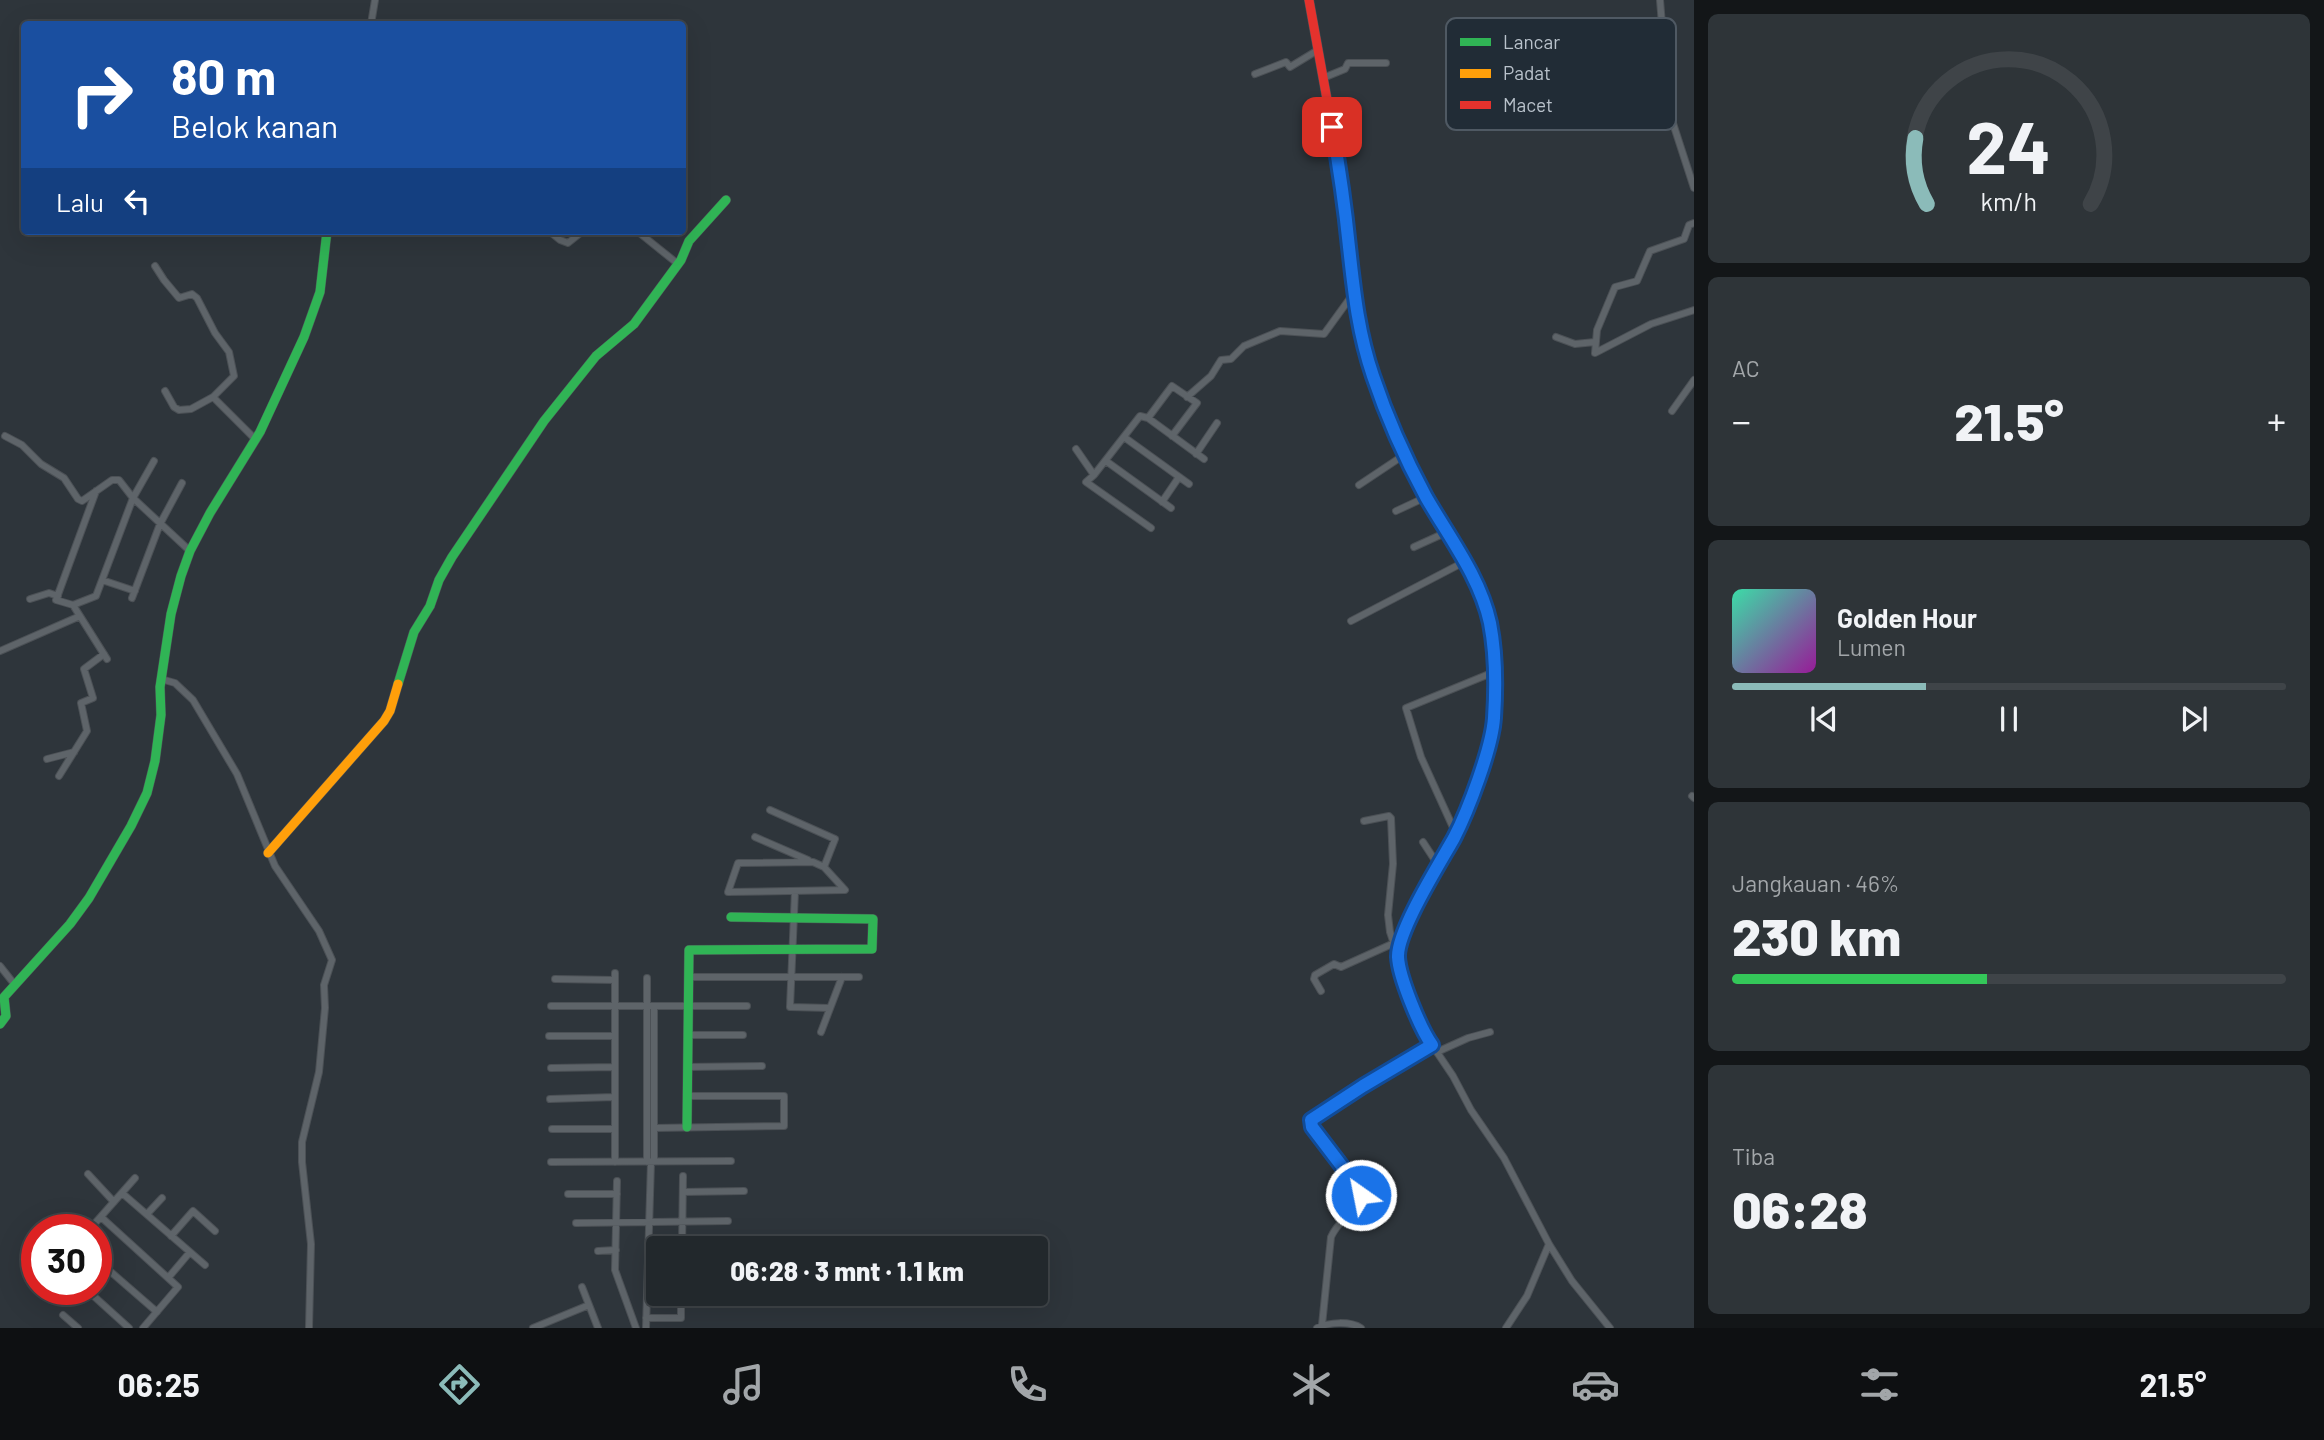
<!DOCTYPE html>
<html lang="id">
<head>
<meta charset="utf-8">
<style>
  body { margin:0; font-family:Barlow,sans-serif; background:#2e3438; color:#f1f3f6; height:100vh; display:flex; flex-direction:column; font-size:26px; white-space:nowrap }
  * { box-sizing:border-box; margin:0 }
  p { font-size:23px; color:#a2a6a9 }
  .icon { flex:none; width:38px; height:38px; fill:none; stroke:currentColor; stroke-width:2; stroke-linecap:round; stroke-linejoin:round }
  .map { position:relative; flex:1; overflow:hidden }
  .panel { display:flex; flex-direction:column; gap:14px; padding:14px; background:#131618; width:630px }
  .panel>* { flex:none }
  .banner { position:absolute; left:21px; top:21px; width:665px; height:214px; border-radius:7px; box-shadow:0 7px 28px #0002,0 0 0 2px #3f4448; background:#1a4fa0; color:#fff; overflow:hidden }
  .speed { position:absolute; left:21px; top:1214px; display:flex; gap:14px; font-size:35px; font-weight:700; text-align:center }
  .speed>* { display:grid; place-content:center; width:91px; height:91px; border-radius:50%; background:#22282c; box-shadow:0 7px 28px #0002,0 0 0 2px #3f4448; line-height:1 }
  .speed .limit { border:10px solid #d22; background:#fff; color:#111 }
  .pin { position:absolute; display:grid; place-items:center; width:60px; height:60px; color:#fff; margin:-30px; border-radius:14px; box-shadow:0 4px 10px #0006 }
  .me { position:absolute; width:77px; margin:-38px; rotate:327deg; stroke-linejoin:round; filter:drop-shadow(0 0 5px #0008) }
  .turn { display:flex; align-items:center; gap:24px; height:147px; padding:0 35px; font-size:32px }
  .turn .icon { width:91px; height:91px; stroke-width:2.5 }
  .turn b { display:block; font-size:49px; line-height:60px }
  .then { display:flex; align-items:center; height:66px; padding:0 35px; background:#0003; gap:14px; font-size:26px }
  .big { font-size:52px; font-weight:800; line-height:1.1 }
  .panel .widget { flex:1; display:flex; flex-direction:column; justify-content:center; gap:10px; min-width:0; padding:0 24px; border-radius:10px; background:#2e3438 }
  .panel .dial { align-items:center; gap:0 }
  .dial svg { height:182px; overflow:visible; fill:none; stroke:#3f4448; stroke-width:7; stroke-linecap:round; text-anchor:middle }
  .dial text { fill:#f1f3f6; stroke:none }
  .song { display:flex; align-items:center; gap:21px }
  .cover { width:84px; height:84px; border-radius:10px; background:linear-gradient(135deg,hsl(160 70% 55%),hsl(300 70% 35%)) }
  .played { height:7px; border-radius:4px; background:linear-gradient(90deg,#8bbbb9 35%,#3f4448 35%) }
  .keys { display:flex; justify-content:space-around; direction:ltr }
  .heat { display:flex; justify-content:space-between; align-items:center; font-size:38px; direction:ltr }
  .charge { height:10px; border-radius:5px; background:linear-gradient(90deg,#34c759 46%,#3f4448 0) }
  .trip { position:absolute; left:646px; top:1236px; width:402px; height:70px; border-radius:7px; background:#22282c; box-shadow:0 7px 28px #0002,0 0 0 2px #3f4448; font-weight:800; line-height:70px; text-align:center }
  .dock { display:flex; height:112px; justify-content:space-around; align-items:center; background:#0e1012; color:#a2a6a9 }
  .dock .icon { width:49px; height:49px }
  .dock .on { color:#8bbbb9 }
  .dock b { font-size:32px; color:#f1f3f6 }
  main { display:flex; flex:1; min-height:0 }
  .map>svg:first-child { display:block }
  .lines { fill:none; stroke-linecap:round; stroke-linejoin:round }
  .street-casing { stroke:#4c5156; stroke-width:8 }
  .fast-casing { stroke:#4c5156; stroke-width:10 }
  .slow-casing { stroke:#4c5156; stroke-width:10 }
  .jam-casing { stroke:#4c5156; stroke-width:10 }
  .street { stroke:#5e6469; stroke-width:6 }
  .fast { stroke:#30b455; stroke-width:9 }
  .slow { stroke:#ff9f0a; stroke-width:9 }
  .jam { stroke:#e5322d; stroke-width:9 }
  .route-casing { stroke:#114b97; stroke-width:18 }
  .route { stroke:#1a73e8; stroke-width:12 }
  .key { fill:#212c36; stroke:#4f5963; stroke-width:2 }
  .key-label { font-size:19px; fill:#b9c2cb }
</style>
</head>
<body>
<main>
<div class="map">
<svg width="1694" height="1328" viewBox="0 0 1694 1328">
  <rect width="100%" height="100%" fill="#2e353b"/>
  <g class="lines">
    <g class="street-casing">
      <path id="street" d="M1660,0L1669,111L1694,188
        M371,24L375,0
        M1607,36L1661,24
        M1645,37L1662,34
        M1255,74L1286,62L1290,67L1318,50
        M1323,78L1345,69L1348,63H1386
        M1694,223L1689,225L1684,239L1650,251L1637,281L1615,287L1597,330L1595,353L1651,324L1694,310
        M549,231L560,240L568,243L583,231
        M637,231L678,264
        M155,266L164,280L179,298L192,294L197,298L215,333L229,352L234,376L213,397
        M1556,337L1575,344L1595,342
        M165,391L174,407L179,410L191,409L213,397L256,440
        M1187,397L1211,376L1221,360L1231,359L1244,346L1280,331L1324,334L1353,294
        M1672,411L1694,380
        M1148,418L1172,386L1197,403L1172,436
        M5,436L22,445L41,464L64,478L78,499L82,501L112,480H119L133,498L190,551
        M1124,437L1189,484
        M1076,449L1094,475
        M1196,454L1217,423
        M1106,461L1171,508
        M1359,485L1404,455
        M96,491L56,600L73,605L96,596L133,498L154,461
        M1162,502L1179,477
        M1396,511L1426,497
        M1151,528L1086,482L1094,475L1140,416L1148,418L1204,459
        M1414,547L1447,532
        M102,580L135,591
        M132,598L160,524L182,483
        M30,599L49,593L58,596
        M73,605L107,659
        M1351,621L1464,562
        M0,651L80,616
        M161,679L175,683L193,700L237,774L275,866L319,931L332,960L324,985L325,1008L319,1072L302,1142V1162L311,1244L309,1328
        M47,759L74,752
        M59,776L87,731L81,703L93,698L84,669L104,654
        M1692,796L1694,798
        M770,810L835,839L824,867L845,890L728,892L738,863L813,862L824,867
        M1364,821L1389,816L1391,818L1393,864L1388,915L1390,932L1424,1033L1453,1076L1471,1110L1504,1158L1549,1244L1527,1296L1506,1328
        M1456,834L1421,757L1406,708L1494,672
        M755,837L808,860
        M1423,842L1438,865
        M795,891L790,1007L830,1008
        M0,966L15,985
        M688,977H859
        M555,979L615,980
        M1321,991L1314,979L1315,975L1334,964L1341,967L1392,944
        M551,1006H747
        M654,1007V1162
        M821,1032L842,977
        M687,1035H743
        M549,1036H614
        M1437,1052L1468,1038L1490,1032
        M687,1067L762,1066
        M551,1068L614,1067
        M550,1099L614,1097
        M654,1128L784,1126V1096H687
        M552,1129H614
        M551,1162L731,1161
        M615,1162V973
        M647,1162V978
        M88,1174L114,1202
        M617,1181L615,1270L636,1328
        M683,1192L744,1191
        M122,1193L205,1265
        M568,1194H617
        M147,1214L162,1198
        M101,1217L178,1287L143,1328
        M576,1223L728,1221
        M89,1230L135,1178
        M171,1236L193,1211L215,1231
        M1549,1244L1572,1281L1610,1328
        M682,1248L683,1176
        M598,1251L616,1250
        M96,1259L157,1312
        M168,1278L190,1252
        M582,1287L598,1328
        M87,1290L129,1328
        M63,1315L78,1328
        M646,1318H681V1293
        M1322,1325L1331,1237C1338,1221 1354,1212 1361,1195L1347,1173L1312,1127L1311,1120L1432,1045
        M533,1328L589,1305
        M646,1328L651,1162
        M1317,1328C1329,1322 1350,1321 1361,1328"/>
    </g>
    <g class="fast-casing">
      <path id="fast" d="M1349,252C1354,309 1366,368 1388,421C1412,480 1452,531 1479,589C1496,628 1500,699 1490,740C1480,781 1463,822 1442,858
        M398,684L414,632L430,606L439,580L452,557L544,421L596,356L634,324L681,260L689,241L726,200
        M0,1024L6,1016L4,997L70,924L89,898L131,826L147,793L155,761L161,715L160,687L171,614L181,576L190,551L210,513L260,432L304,337L320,292L327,231
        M687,1127L689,950L872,949L873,919L731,917"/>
    </g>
    <g class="slow-casing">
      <path id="slow" d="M268,853L384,721L390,711L398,684
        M1398,956C1406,920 1425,889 1442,858"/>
    </g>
    <g class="jam-casing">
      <path id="jam" d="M1309,0L1336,149L1349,252"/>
    </g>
    <use href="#street" class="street"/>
    <use href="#fast" class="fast"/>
    <use href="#slow" class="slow"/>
    <use href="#jam" class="jam"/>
  </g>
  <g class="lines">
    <g class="route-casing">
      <path id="route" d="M1332,127C1339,166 1345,207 1349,247C1354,292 1358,332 1373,376C1387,418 1405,458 1426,497C1449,537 1480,577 1490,623C1496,654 1496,688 1494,718C1492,748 1468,811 1454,838C1440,863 1397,931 1398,957C1399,977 1420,1028 1432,1045L1363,1086L1311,1120L1312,1127L1347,1173L1361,1195"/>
    </g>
    <use href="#route" class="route"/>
  </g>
  <rect x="1446" y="18" width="230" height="112" rx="10" class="key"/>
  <rect x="1460" y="38" width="31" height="8" fill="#30b455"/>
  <rect x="1460" y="69" width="31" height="9" fill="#ff9f0a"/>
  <rect x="1460" y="101" width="31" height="8" fill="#e5322d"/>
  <g class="key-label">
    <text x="1503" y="49">Lancar</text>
    <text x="1503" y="80">Padat</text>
    <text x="1503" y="112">Macet</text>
  </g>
</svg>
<div class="speed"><div class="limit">30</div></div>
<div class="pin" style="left:1332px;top:127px;background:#d93025"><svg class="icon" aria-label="arrive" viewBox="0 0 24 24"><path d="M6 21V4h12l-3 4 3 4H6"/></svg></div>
<svg class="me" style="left:1361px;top:1195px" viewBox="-20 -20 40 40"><circle r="17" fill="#1a73e8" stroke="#fff" stroke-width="3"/><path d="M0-11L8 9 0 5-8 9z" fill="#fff"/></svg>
<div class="trip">06:28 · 3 mnt · 1.1 km</div>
<div class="banner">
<div class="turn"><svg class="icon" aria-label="right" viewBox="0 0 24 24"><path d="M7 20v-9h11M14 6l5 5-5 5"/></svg><div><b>80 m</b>Belok kanan</div></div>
<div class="then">Lalu<svg class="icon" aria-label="left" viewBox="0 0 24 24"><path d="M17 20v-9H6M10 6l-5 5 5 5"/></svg></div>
</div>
</div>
<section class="panel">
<div class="widget dial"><svg viewBox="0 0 100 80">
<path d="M14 69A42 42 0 1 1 86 69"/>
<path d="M14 69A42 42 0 0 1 9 40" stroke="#8bbbb9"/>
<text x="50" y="56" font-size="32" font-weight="700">24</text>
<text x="50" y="72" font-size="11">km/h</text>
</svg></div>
<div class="widget"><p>AC</p>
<div class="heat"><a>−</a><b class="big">21.5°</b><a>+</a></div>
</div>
<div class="widget">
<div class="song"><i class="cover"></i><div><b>Golden Hour</b><p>Lumen</p></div></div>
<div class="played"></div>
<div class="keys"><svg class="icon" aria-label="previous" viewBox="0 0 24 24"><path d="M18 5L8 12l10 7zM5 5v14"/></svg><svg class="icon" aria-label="pause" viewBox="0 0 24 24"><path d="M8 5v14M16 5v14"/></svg><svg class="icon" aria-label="next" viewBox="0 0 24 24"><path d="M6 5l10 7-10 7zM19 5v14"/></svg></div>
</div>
<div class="widget"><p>Jangkauan · 46%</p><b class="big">230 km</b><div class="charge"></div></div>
<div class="widget"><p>Tiba</p><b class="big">06:28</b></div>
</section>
</main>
<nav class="dock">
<b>06:25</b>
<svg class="icon on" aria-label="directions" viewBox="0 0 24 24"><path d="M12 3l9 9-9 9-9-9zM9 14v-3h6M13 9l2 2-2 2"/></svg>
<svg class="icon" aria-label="music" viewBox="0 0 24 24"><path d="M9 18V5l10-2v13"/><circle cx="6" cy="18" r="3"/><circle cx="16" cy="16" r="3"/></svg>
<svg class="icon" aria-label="phone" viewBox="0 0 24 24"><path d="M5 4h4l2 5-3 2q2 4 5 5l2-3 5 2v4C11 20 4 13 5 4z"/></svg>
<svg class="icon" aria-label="climate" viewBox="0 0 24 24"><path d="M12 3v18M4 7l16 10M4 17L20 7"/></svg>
<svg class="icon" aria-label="car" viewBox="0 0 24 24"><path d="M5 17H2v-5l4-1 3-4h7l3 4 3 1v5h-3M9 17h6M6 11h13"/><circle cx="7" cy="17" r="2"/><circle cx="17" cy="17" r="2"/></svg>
<svg class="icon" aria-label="filters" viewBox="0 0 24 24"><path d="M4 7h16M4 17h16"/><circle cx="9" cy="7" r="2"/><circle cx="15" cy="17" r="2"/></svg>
<b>21.5°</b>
</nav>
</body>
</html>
